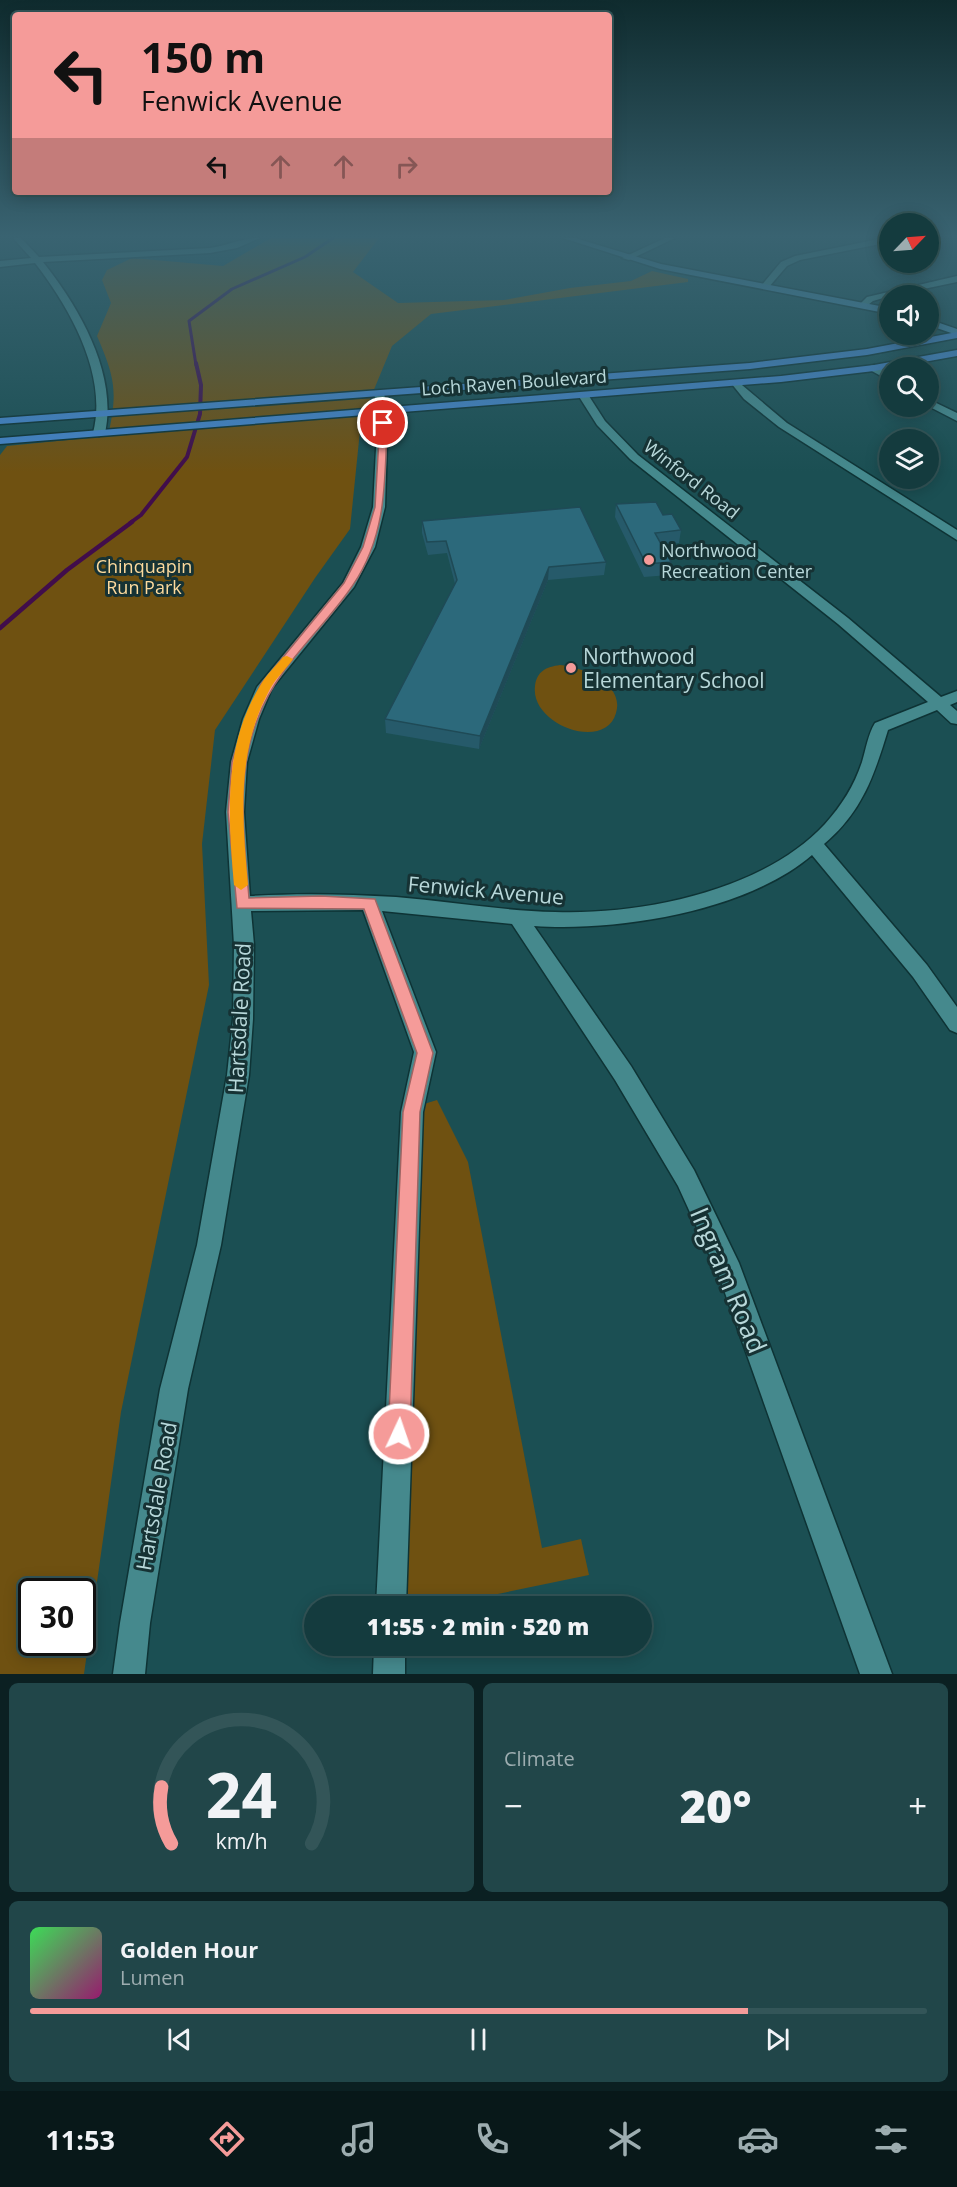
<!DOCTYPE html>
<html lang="en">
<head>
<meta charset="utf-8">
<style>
  body { margin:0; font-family:"Open Sans",sans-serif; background:#214649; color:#f1f3f6; height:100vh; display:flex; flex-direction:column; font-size:22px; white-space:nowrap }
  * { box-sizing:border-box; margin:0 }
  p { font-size:20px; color:#9dadb0 }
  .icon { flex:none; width:33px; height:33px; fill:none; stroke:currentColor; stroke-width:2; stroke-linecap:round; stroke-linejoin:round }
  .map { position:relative; height:1674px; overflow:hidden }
  .drawer { display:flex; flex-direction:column; gap:9px; padding:9px; background:#0b2022; flex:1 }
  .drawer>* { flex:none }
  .banner { position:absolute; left:12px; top:12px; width:600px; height:183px; border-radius:6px; box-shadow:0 3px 15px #0003,0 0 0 2px #335558; background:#f59b99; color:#111; overflow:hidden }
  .needle { width:39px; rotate:65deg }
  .tools { position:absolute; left:879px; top:213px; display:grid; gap:12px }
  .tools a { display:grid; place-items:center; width:60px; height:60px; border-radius:50%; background:#143b3e; box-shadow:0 3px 15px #0003,0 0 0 2px #335558; font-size:30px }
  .speed { position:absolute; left:18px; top:1578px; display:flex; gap:12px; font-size:30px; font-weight:700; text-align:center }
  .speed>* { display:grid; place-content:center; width:78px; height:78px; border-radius:50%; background:#143b3e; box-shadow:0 3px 15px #0003,0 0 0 2px #335558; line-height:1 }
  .speed .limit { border:3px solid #111; border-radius:9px; background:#fff; color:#111 }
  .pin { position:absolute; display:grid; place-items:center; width:51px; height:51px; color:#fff; margin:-26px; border:3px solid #fff; border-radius:50%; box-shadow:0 2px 6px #0007 }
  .me { position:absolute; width:66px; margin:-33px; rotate:3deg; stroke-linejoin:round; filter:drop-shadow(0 0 4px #0008) }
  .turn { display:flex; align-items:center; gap:21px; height:126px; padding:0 30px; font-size:27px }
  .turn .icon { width:78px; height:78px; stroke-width:2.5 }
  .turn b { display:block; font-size:42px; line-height:51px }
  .lanes { display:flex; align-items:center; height:57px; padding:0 30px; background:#0003; justify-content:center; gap:30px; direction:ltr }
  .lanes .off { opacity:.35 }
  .big { font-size:45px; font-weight:800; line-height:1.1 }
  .drawer .tile { flex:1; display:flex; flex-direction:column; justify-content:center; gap:9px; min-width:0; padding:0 21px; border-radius:9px; background:#214649 }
  .drawer .dial { align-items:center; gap:0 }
  .dial svg { height:156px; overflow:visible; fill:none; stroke:#335558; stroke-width:7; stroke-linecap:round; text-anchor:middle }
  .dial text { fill:#f1f3f6; stroke:none }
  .song { display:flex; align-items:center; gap:18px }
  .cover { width:72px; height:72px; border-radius:9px; background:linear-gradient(135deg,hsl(130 70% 55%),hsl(320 70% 35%)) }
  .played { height:6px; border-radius:3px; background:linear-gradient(90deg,#f59b99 80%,#335558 80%) }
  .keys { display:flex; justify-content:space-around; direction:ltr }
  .heat { display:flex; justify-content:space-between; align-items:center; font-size:33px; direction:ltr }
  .drawer .tiles { flex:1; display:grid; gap:9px; grid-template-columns:1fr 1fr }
  .tile:last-child { grid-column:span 2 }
  .trip { position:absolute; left:304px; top:1596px; width:348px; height:60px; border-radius:30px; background:#143b3e; box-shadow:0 3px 15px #0003,0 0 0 2px #335558; font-weight:800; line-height:60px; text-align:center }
  .tab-bar { display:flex; height:96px; justify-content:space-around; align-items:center; background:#081819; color:#9dadb0 }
  .tab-bar .icon { width:42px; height:42px }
  .tab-bar .current { color:#f59b99 }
  .tab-bar b { font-size:27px; color:#f1f3f6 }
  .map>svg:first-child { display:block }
  .green { fill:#6f5111; fill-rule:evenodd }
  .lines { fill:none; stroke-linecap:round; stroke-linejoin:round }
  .stream-far2 { stroke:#410d4b; stroke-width:3 }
  .stream-far1 { stroke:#410d4b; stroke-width:4 }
  .stream { stroke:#410d4b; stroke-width:4.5 }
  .street-casing { stroke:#0e3335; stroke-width:3 }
  .secondary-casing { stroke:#0e3335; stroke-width:3 }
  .primary-casing { stroke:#0e3335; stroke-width:3 }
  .street { fill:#45898d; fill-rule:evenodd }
  .secondary { fill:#4587aa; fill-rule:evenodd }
  .primary { fill:#4484c8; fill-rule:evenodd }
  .wall { fill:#265a6a }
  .shaded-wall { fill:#1f4a56 }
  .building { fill:#2c697b; stroke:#1f4a56; stroke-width:1.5 }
  .route { fill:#f59b99; stroke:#9f6563; stroke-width:1.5 }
  .slow { fill:#f59e0b }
  .poi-dot { fill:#f59b99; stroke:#163234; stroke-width:2 }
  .labels { text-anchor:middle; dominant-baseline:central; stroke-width:6; stroke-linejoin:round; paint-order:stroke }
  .far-street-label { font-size:18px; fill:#b8d8da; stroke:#163234 }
  .far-poi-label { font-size:18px; fill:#b8d8da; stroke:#163234; text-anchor:start }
  .far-park-label { font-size:18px; fill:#fdda9d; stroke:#163234 }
  .poi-label { font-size:21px; fill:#b8d8da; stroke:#163234; text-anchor:start }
  .street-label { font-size:21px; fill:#b8d8da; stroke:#163234 }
  .near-street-label { font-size:26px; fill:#b8d8da; stroke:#163234 }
</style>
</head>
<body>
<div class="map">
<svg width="957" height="1674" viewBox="0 0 957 1674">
  <rect width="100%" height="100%" fill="#1b4f53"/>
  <path class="green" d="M271,238H379L353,272L398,303L504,300L570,288L631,281L652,271L688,279V282L431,314L392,346L361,421L350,529L315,578L215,730L202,844L209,985L121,1412L84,1674H0V455L7,446L108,436C118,391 115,378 97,336L111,303L102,280L107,270L132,258L223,266ZM32,1592H82V1642H32Z
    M560,665C583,667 625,684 616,713C605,752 530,725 535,686C537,671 546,667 560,665Z
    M437,1100L468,1162L542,1548L581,1539L589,1575L440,1606H406L420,1113L424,1104Z"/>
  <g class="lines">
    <path class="stream-far2" d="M196,365L189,321L232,289L305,257L333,238"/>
    <path class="stream-far1" d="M130,523L141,515L187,457L200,414L201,385L196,363"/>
    <path class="stream" d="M0,628L67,570L132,522"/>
    <g class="street-casing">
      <path id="street" d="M13,238H21L39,257L210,248C226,246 244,237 260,238L237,248L210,253L43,262C79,307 118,374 105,433L99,436L93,433C108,375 70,308 35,263L0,267V261L31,258Z
        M665,238H675L629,260L622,258Z
        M884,238H890V242L800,260L787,266L768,288L761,286L781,262L795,256Z
        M957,276V282L890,296L873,301L864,308L859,305L867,297Z
        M874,365L890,373V381L870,370V366Z
        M736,380L787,423L957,530V540L779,427L744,399L731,383Z
        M379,391L384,394L388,410L385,507L375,547L354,587L272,688L259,719L247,762L244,812L250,896C299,893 347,894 396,897C449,901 501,911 555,912C642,915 763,891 825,824C842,805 854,786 862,762C866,749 868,734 875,723L928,702L838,624L630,459L597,425L578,395L579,393H587L605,421L638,455L848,618L941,697L957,691V702L950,705L957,711V724L951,723L937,710L888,730C874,776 862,812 824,844L927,965L957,1007V1033L950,1030L913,977L812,855C747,911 618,932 534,926L631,1066L694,1170L739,1263L892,1674H860L719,1276L678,1186L615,1080L512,924L382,911L436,1052L423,1112L406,1606H376L401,1112L414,1052L363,910L251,911L254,945L253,1019L249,1075L221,1245L188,1389L150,1623L145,1674H113L120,1623L160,1389L197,1245L227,1075L233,1019L234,945L226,812L231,762L243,719L257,687L343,583L361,547L373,507L378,410L374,394Z
        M928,399L957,413V421L928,406Z
        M374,1646H405V1674H373Z"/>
    </g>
    <g class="secondary-casing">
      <path id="secondary" d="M563,238H575L661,264L890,308V314L660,269Z
        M928,319L957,329V335L928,325Z"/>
    </g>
    <g class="primary-casing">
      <path id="primary" d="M957,332V338L867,355L750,369L0,424V418L750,363L867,349Z
        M957,350V356L874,371L781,382L0,444V438L781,376L874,365Z"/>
    </g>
    <use href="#street" class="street"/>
    <use href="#secondary" class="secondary"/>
    <use href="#primary" class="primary"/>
  </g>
  <path class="wall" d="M616,504L663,515L681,530L679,543L662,545L671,562L669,575L644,577L615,517Z
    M422,521L606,562L604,575L548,580L479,749L386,733L385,719L455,584L447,553L428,555L422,533Z"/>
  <path class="shaded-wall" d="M549,567L548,580L479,749L480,736Z"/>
  <path class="building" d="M656,502L663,515L672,514L681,530L655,533L671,562L646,564L616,504Z
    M580,507L606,562L549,567L480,736L385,719L457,580L446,541L427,542L422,521Z"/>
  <linearGradient id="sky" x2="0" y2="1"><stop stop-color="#0f2b2e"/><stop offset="0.5" stop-color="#396371"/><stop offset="1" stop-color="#396371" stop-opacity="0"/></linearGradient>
  <rect width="957" height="472" fill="url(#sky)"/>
  <path class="route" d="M380,421L387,423C385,480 387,535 353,585C323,630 277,666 258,718C235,776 244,837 249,898L321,896L375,899L433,1053L420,1112L410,1434L406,1441L399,1444L392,1441L388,1434L403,1112L417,1053L364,909L237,908L228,812L232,762L245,719L261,684L344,583L363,547L375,507Z"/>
  <path class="slow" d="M287,656L293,659C286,669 276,678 270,689C236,751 242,817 248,885L241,890L234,885C228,817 223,746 260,686C266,675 276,666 283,657Z"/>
  <g class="poi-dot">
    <circle cx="649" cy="560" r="6"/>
    <circle cx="571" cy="668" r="6"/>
  </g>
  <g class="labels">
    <g class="far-street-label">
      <text transform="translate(514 382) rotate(-4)">Loch Raven Boulevard</text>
      <text transform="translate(692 479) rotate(38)">Winford Road</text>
    </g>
    <g class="far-poi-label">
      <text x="661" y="550">Northwood<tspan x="661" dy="21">Recreation Center</tspan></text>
    </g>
    <g class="far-park-label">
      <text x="144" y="566">Chinquapin<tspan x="144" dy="21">Run Park</tspan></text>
    </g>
    <g class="poi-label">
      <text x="583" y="656">Northwood<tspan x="583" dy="24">Elementary School</tspan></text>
    </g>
    <g class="street-label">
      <text transform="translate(486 890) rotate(5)">Fenwick Avenue</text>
      <text transform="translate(239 1018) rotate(-87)">Hartsdale Road</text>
      <text transform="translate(156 1496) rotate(-80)">Hartsdale Road</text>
    </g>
    <g class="near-street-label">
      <text transform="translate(729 1280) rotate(67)">Ingram Road</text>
    </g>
  </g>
</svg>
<div class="tools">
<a><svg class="needle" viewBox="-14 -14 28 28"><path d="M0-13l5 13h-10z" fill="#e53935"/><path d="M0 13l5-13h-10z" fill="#9dadb0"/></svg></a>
<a><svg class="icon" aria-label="sound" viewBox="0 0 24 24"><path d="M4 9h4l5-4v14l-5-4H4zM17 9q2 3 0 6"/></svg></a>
<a><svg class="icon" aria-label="search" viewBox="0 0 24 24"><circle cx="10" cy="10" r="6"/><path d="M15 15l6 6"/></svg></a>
<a><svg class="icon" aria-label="layers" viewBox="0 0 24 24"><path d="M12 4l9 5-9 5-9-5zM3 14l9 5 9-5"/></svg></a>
</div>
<div class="speed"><div class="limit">30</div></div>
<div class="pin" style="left:383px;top:423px;background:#d93025"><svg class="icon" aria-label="arrive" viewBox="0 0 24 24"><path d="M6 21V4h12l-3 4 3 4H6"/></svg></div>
<svg class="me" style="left:399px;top:1434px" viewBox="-20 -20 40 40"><circle r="17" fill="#f59b99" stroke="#fff" stroke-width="3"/><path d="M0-11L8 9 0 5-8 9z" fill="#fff"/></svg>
<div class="trip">11:55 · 2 min · 520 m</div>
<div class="banner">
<div class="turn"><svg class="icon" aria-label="left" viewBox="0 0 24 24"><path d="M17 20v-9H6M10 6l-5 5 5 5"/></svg><div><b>150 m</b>Fenwick Avenue</div></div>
<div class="lanes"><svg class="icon" aria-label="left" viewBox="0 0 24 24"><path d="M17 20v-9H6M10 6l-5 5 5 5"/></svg><svg class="icon off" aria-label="ahead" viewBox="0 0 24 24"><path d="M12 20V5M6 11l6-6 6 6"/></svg><svg class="icon off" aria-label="ahead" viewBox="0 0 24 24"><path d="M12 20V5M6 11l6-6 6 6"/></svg><svg class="icon off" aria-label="right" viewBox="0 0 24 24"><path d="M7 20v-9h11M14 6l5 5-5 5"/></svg></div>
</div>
</div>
<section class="drawer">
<div class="tiles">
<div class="tile dial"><svg viewBox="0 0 100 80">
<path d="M14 69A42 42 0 1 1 86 69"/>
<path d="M14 69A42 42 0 0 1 9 40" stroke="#f59b99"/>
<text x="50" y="56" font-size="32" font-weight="700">24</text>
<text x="50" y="72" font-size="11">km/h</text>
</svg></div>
<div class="tile"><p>Climate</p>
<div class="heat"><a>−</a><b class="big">20°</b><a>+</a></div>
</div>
<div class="tile">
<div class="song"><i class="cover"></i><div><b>Golden Hour</b><p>Lumen</p></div></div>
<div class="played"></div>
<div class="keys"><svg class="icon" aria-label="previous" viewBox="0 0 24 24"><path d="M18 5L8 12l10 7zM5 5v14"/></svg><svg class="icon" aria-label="pause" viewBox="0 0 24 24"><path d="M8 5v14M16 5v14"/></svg><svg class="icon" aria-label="next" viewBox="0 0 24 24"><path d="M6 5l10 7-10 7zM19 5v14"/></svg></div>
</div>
</div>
</section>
<nav class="tab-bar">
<b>11:53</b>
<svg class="icon current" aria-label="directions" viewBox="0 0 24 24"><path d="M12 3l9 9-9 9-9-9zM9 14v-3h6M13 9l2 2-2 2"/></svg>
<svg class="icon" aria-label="music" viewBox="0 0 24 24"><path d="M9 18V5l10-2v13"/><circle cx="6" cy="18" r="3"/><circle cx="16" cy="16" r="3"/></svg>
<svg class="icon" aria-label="phone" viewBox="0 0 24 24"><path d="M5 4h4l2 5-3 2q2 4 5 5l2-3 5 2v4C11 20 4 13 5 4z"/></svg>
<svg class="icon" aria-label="climate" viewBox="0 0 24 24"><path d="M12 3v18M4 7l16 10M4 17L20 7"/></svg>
<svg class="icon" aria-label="car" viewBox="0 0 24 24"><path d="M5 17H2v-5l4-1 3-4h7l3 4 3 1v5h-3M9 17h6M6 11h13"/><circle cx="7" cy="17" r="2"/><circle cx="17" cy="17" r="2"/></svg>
<svg class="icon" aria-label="filters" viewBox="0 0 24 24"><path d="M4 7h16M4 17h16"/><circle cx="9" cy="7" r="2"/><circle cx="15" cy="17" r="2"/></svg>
</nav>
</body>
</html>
